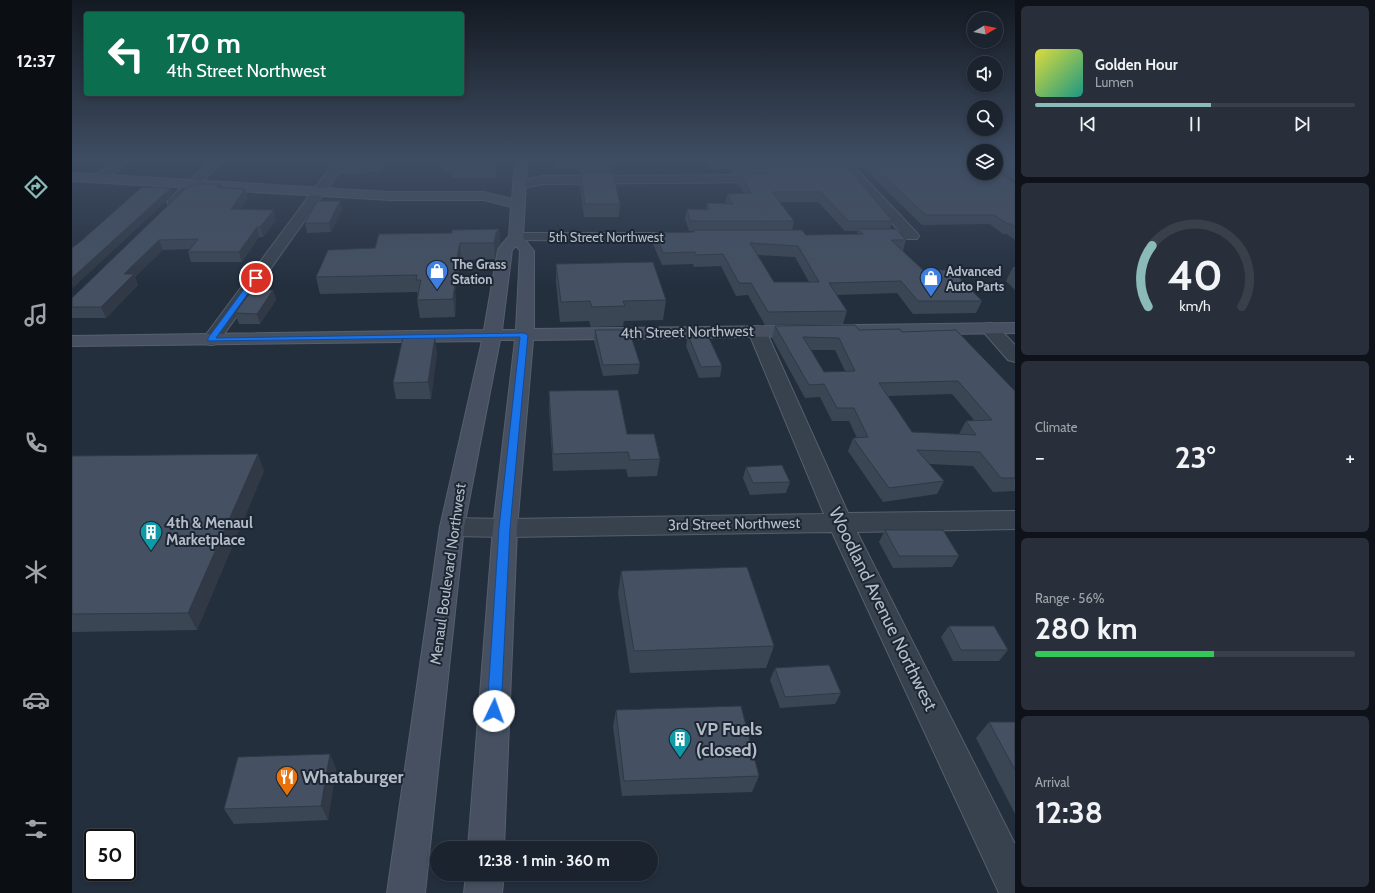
<!DOCTYPE html>
<html lang="en">
<head>
<meta charset="utf-8">
<style>
  body { margin:0; font-family:Cabin,sans-serif; background:#282f3a; color:#f1f3f6; height:100vh; display:flex; flex-direction:column; font-size:15px; white-space:nowrap }
  * { box-sizing:border-box; margin:0 }
  p { font-size:13px; color:#a0a4aa }
  .icon { flex:none; width:22px; height:22px; fill:none; stroke:currentColor; stroke-width:2; stroke-linecap:round; stroke-linejoin:round }
  .map { position:relative; flex:1; overflow:hidden }
  .side { display:flex; flex-direction:column; gap:6px; padding:6px; background:#0f1319; width:360px }
  .side>* { flex:none }
  .banner { position:absolute; left:12px; top:12px; width:380px; height:84px; border-radius:4px; box-shadow:0 2px 6px #0003,0 0 0 1px #39404a; background:#0b6e4f; color:#fff; overflow:hidden }
  .needle { width:26px; rotate:80deg }
  .buttons { position:absolute; left:895px; top:12px; display:grid; gap:8px }
  .buttons a { display:grid; place-items:center; width:36px; height:36px; border-radius:50%; background:#1b232e; box-shadow:0 2px 6px #0003,0 0 0 1px #39404a; font-size:20px }
  .speed { position:absolute; left:12px; top:829px; display:flex; gap:8px; font-size:20px; font-weight:700; text-align:center }
  .speed>* { display:grid; place-content:center; width:52px; height:52px; border-radius:50%; background:#1b232e; box-shadow:0 2px 6px #0003,0 0 0 1px #39404a; line-height:1 }
  .speed .limit { border:2px solid #111; border-radius:6px; background:#fff; color:#111 }
  .pin { position:absolute; display:grid; place-items:center; width:34px; height:34px; color:#fff; margin:-17px; border:2px solid #fff; border-radius:50%; box-shadow:0 1px 4px #0007 }
  .me { position:absolute; width:44px; margin:-22px; rotate:3deg; stroke-linejoin:round; filter:drop-shadow(0 0 3px #0008) }
  .turn { display:flex; align-items:center; gap:14px; height:84px; padding:0 16px; font-size:18px }
  .turn .icon { width:52px; height:52px; stroke-width:2.5 }
  .turn b { display:block; font-size:28px; line-height:34px }
  .big { font-size:30px; font-weight:700; line-height:1.1 }
  .side .widget { flex:1; display:flex; flex-direction:column; justify-content:center; gap:6px; min-width:0; padding:0 14px; border-radius:6px; background:#282f3a }
  .side .dial { align-items:center; gap:0 }
  .dial svg { height:104px; overflow:visible; fill:none; stroke:#39404a; stroke-width:7; stroke-linecap:round; text-anchor:middle }
  .dial text { fill:#f1f3f6; stroke:none }
  .song { display:flex; align-items:center; gap:12px }
  .cover { width:48px; height:48px; border-radius:6px; background:linear-gradient(135deg,hsl(60 70% 55%),hsl(170 70% 35%)) }
  .played { height:4px; border-radius:2px; background:linear-gradient(90deg,#8bbbb9 55%,#39404a 55%) }
  .keys { display:flex; justify-content:space-around; direction:ltr }
  .heat { display:flex; justify-content:space-between; align-items:center; font-size:22px; direction:ltr }
  .charge { height:6px; border-radius:3px; background:linear-gradient(90deg,#34c759 56%,#39404a 0) }
  .trip { position:absolute; left:358px; top:841px; width:228px; height:40px; border-radius:20px; background:#1b232e; box-shadow:0 2px 6px #0003,0 0 0 1px #39404a; font-weight:700; line-height:40px; text-align:center }
  main { display:flex; flex:1; min-height:0 }
  .tab-bar { display:flex; flex-direction:column; width:72px; justify-content:space-around; align-items:center; background:#0b0e12; color:#a0a4aa }
  .tab-bar .icon { width:28px; height:28px }
  .tab-bar .selected { color:#8bbbb9 }
  .tab-bar b { font-size:18px; color:#f1f3f6 }
  .map>svg:first-child { display:block }
  .lines { fill:none; stroke-linecap:round; stroke-linejoin:round }
  .street-casing { stroke:#565f6c; stroke-width:2 }
  .secondary-casing { stroke:#565f6c; stroke-width:2 }
  .street { fill:#38414e; fill-rule:evenodd }
  .secondary { fill:#465061; fill-rule:evenodd }
  .wall { fill:#3b4654; fill-rule:evenodd }
  .shaded-wall { fill:#303945 }
  .building { fill:#455162; stroke:#303945; fill-rule:evenodd }
  .route { fill:#1a73e8; stroke:#114b97 }
  .labels { text-anchor:middle; dominant-baseline:central; stroke-width:4; stroke-linejoin:round; paint-order:stroke }
  .far-street-label { font-size:13px; fill:#b4bcc9; stroke:#1d2633 }
  .far-poi-label { font-size:13px; font-weight:bold; fill:#b4bcc9; stroke:#1d2633; text-anchor:start }
  .street-label { font-size:15px; fill:#b4bcc9; stroke:#1d2633 }
  .poi-label { font-size:15px; font-weight:bold; fill:#b4bcc9; stroke:#1d2633; text-anchor:start }
  .near-street-label { font-size:18px; fill:#b4bcc9; stroke:#1d2633 }
  .near-poi-label { font-size:18px; font-weight:bold; fill:#b4bcc9; stroke:#1d2633; text-anchor:start }
</style>
</head>
<body>
<main>
<nav class="tab-bar">
<b>12:37</b>
<svg class="icon selected" aria-label="directions" viewBox="0 0 24 24"><path d="M12 3l9 9-9 9-9-9zM9 14v-3h6M13 9l2 2-2 2"/></svg>
<svg class="icon" aria-label="music" viewBox="0 0 24 24"><path d="M9 18V5l10-2v13"/><circle cx="6" cy="18" r="3"/><circle cx="16" cy="16" r="3"/></svg>
<svg class="icon" aria-label="phone" viewBox="0 0 24 24"><path d="M5 4h4l2 5-3 2q2 4 5 5l2-3 5 2v4C11 20 4 13 5 4z"/></svg>
<svg class="icon" aria-label="climate" viewBox="0 0 24 24"><path d="M12 3v18M4 7l16 10M4 17L20 7"/></svg>
<svg class="icon" aria-label="car" viewBox="0 0 24 24"><path d="M5 17H2v-5l4-1 3-4h7l3 4 3 1v5h-3M9 17h6M6 11h13"/><circle cx="7" cy="17" r="2"/><circle cx="17" cy="17" r="2"/></svg>
<svg class="icon" aria-label="filters" viewBox="0 0 24 24"><path d="M4 7h16M4 17h16"/><circle cx="9" cy="7" r="2"/><circle cx="15" cy="17" r="2"/></svg>
</nav>
<div class="map">
<svg width="943" height="893" viewBox="0 0 943 893">
  <rect width="100%" height="100%" fill="#242f3e"/>
  <g class="lines">
    <g class="street-casing">
      <path id="street" d="M45,161H58L30,182H22L20,179L22,176Z
        M139,161H151L107,205H97L95,202L97,199Z
        M263,161H275L145,344L139,345L133,344L130,340L133,336Z
        M777,161H787L785,170L845,233L847,236L845,239H796L794,236L796,233L828,232L775,173L773,170Z
        M689,175L695,179L693,182L471,184L447,189L441,185L443,182L471,176Z
        M444,233H613L618,234L620,237L618,240L613,241L439,240L437,237L439,234Z
        M917,323L923,324L943,345V362L936,360L908,328L911,324Z
        M685,326L691,327L694,331L776,513L943,511V529L785,532L943,844V893H927L760,532L433,537L380,536L371,534L368,527L371,520L380,518L433,519L752,514L676,331L679,327Z"/>
    </g>
    <g class="secondary-casing">
      <path id="secondary" d="M443,161H455L451,237L462,251V329L943,323V333L461,340L445,528L432,848H396L421,528L443,340H428L392,527L353,893H315L368,527L410,341L0,346V336L412,330L426,249L437,236L439,207L412,200H318L0,181V173L318,192H412L440,199ZM444,246L448,251L444,330H430L440,250Z
        M394,874H432L430,893H392Z"/>
    </g>
    <use href="#street" class="street"/>
    <use href="#secondary" class="secondary"/>
  </g>
  <path class="wall" d="M314,161L310,172L268,174L266,168Z
    M425,161L424,178H380L379,173H371L370,163Z
    M483,161H548V164H540V171H538V172L548,204L547,217H512L508,185L509,174H507L506,169H483Z
    M632,161H776L772,164L821,221L818,229L834,240L831,251L851,270L910,301L904,313L841,314L825,293L765,295L775,311L771,324L693,325L676,295L664,296L649,266L622,267L621,264L590,265L581,244L583,233L622,232V231H617L613,219L615,209H634L635,203L653,204L655,194L672,193L666,184L668,175L690,174H660L657,169L638,170ZM708,202H746L773,231H786L785,234L734,235L720,230L722,221ZM686,255L723,257L737,282H702Z
    M788,161H902L943,184V240L935,234H931L918,224L850,225L788,165Z
    M924,161H943V181L925,169L924,170Z
    M150,188L176,198L168,210L204,220L191,237H187L170,262H119L116,252L118,249L91,250L63,277L66,285L34,318H0V298Z
    M270,210L259,232L235,233L233,223Z
    M427,229L428,244L425,249L423,259L389,260L383,292L384,300L383,317L348,318L345,300L346,296L345,292L248,294L244,277L380,233Z
    M484,264L594,300L591,320L552,321L551,326L519,327L517,321L488,322L484,283Z
    M941,267H943V290L934,281Z
    M201,290L204,300L188,324H167L163,313Z
    M703,326L787,330L830,332L943,391V491L921,492L901,466L857,464L872,481L865,494L811,502L776,451L781,438H785L777,421H760L748,397L733,398L700,338ZM739,350H763L773,371L752,372ZM880,394L902,420L894,421L887,434L840,432L816,396Z
    M523,330L568,364L566,374L531,376L522,341Z
    M616,335L650,366L648,377L627,378L614,346Z
    M365,352L359,399H324L321,383Z
    M477,391L555,434L588,459L585,476L556,477L554,469L481,471L477,408Z
    M0,456L192,471L125,630L0,632Z
    M674,467L718,482L714,493L678,495L671,478Z
    M813,530L887,556L880,567L821,568L807,542Z
    M549,571L702,646L694,668L558,673L546,594Z
    M877,626L936,650L927,661H881L869,637Z
    M703,668L769,693L763,704L708,708L698,680Z
    M544,710L687,776L680,792L550,796L541,726Z
    M917,722H943V814L904,738Z
    M258,754L264,769L256,820L162,824L152,809Z"/>
  <path class="shaded-wall" d="M311,161H314L310,172L309,166Z
    M424,161H425L424,178Z
    M769,161H776L767,169Z
    M928,161L925,169L924,170V168L926,163Z
    M149,184L152,193L145,187Z
    M99,188L101,195L1,288L0,285V278Z
    M173,189L176,198L162,219L159,209Z
    M268,201L270,210L259,232L257,223Z
    M202,210L204,220L191,237L188,227Z
    M185,227L187,237L170,262L167,252Z
    M427,229L428,244L425,249L423,259L422,243L424,233Z
    M87,240L91,250L63,277L66,285L34,318L29,307L52,274Z
    M388,243L389,260L383,292L384,300L383,317L380,283Z
    M201,290L204,300L188,324L185,314Z
    M363,337L365,352L359,399L356,382Z
    M186,454L192,471L125,630L116,613Z
    M258,754L264,769L256,820L249,806Z"/>
  <path class="building" d="M271,161H311L309,166L266,168Z
    M371,161H424V167H379L380,163H370Z
    M483,161H539L540,164H537L538,167H507L506,162H483Z
    M659,161H770L821,221H776L749,192H700L722,221H618L615,209L637,210L635,203L661,204L655,194L679,193L668,175L695,174L698,170L691,165H661Z
    M795,161H902V173H924V170L943,184V227L939,224H936L922,215H854Z
    M924,161H928L926,163H924Z
    M930,161H943V169Z
    M541,172L548,204H513L509,173Z
    M123,184H149L145,187L173,189L159,209L202,210L188,227H185L167,252H116L126,239L87,240L52,274H62L29,307H0V298L116,186H121Z
    M70,187L99,188L0,278V248L9,241Z
    M245,201H268L257,223H233Z
    M427,229L424,233L422,243H388L380,283H383L381,299L345,300L349,280H344L345,275L244,277L256,250L303,248L307,234L380,233V230Z
    M786,229H824L834,240H819L851,270H880L910,301H846L829,281L757,283L775,311L696,312L679,283H667L651,254L624,255L623,252L591,253L583,233L622,232V230H730L734,235L791,234ZM678,243L726,246L747,282H702Z
    M581,262L594,300L551,301L553,306L520,307L518,301L489,302L484,264Z
    M180,290H201L185,314L163,313Z
    M783,325L787,330L828,329L830,332L884,330L943,391V478H929L908,452L845,450L872,481L817,488L781,438L796,437L782,408H765L752,384L737,385L703,326ZM731,337L767,338L783,371L752,372ZM886,381L920,420L894,421L904,435L840,432L807,383Z
    M523,330H557L568,364L531,365Z
    M635,334L650,366L629,367L616,335Z
    M331,337H363L356,382L321,383Z
    M546,390L555,434H582L588,459L558,460L556,452L481,454L477,391Z
    M186,454L116,613L0,614V456Z
    M710,465L718,482L681,483L674,467Z
    M813,530H871L887,556H827Z
    M675,567L702,646L562,651L549,571Z
    M877,626H922L936,650H889Z
    M757,665L769,693L713,697L703,668Z
    M669,706L687,776L552,781L544,710Z
    M917,722H943V770Z
    M258,754L249,806L152,809L166,757Z"/>
  <linearGradient id="sky" x2="0" y2="1"><stop stop-color="#141a22"/><stop offset="0.56" stop-color="#3f4d63"/><stop offset="1" stop-color="#3f4d63" stop-opacity="0"/></linearGradient>
  <rect width="943" height="286" fill="url(#sky)"/>
  <path class="route" d="M184,276L187,278L144,338L452,333L456,335L438,528L429,711L427,715L422,717L417,715L415,711L427,528L448,337L136,341V338L181,277Z"/>
  <defs>
    <g id="shop-pin" transform="scale(1.15)"><path d="M0 17L-7.5 6A9.5 9.5 0 1 1 7.5 6Z" fill="#3f7fe0" stroke="#1d2633"/><path d="M-5-2.5h2.3a2.7 3.5 0 0 1 5.4 0H5L5.5 6h-11ZM-1.5-2.5h3a1.5 2.3 0 0 0-3 0Z" fill="#fff"/></g>
    <g id="building-pin" transform="scale(1.15)"><path d="M0 17L-7.5 6A9.5 9.5 0 1 1 7.5 6Z" fill="#0f9aa8" stroke="#1d2633"/><path d="M-4-6H4V6H1V3H-1V6H-4ZM-2.5-4.3h1.7v1.8h-1.7ZM.8-4.3h1.7v1.8H.8ZM-2.5-1h1.7V.8h-1.7ZM.8-1h1.7V.8H.8Z" fill="#fff"/></g>
    <g id="restaurant-pin" transform="scale(1.15)"><path d="M0 17L-7.5 6A9.5 9.5 0 1 1 7.5 6Z" fill="#e8710a" stroke="#1d2633"/><path d="M-5-6h1v4h1v-4h1v4h1v-4h1v5L-1.5 .5V6h-2V.5L-5-1ZM5-6V6H3V1.5H1.5Q1.5-4 5-6Z" fill="#fff"/></g>
  </defs>
  <g fill-rule="evenodd">
    <use href="#shop-pin" x="365" y="271"/>
    <use href="#shop-pin" x="859" y="278"/>
    <use href="#building-pin" x="79" y="532"/>
    <use href="#building-pin" x="608" y="739"/>
    <use href="#restaurant-pin" x="215" y="777"/>
  </g>
  <g class="labels">
    <g class="far-street-label">
      <text x="534" y="237">5th Street Northwest</text>
    </g>
    <g class="far-poi-label">
      <text x="380" y="264">The Grass<tspan x="380" dy="15">Station</tspan></text>
      <text x="874" y="271">Advanced<tspan x="874" dy="15">Auto Parts</tspan></text>
    </g>
    <g class="street-label">
      <text transform="translate(615 332) rotate(-1)">4th Street Northwest</text>
      <text transform="translate(662 524) rotate(-1)">3rd Street Northwest</text>
      <text transform="translate(376 574) rotate(-82)">Menaul Boulevard Northwest</text>
    </g>
    <g class="poi-label">
      <text x="94" y="523">4th &amp; Menaul<tspan x="94" dy="17">Marketplace</tspan></text>
    </g>
    <g class="near-street-label">
      <text transform="translate(811 609) rotate(64)">Woodland Avenue Northwest</text>
    </g>
    <g class="near-poi-label">
      <text x="624" y="729">VP Fuels<tspan x="624" dy="21">(closed)</tspan></text>
      <text x="230" y="777">Whataburger</text>
    </g>
  </g>
</svg>
<div class="buttons">
<a><svg class="needle" viewBox="-14 -14 28 28"><path d="M0-13l5 13h-10z" fill="#e53935"/><path d="M0 13l5-13h-10z" fill="#a0a4aa"/></svg></a>
<a><svg class="icon" aria-label="sound" viewBox="0 0 24 24"><path d="M4 9h4l5-4v14l-5-4H4zM17 9q2 3 0 6"/></svg></a>
<a><svg class="icon" aria-label="search" viewBox="0 0 24 24"><circle cx="10" cy="10" r="6"/><path d="M15 15l6 6"/></svg></a>
<a><svg class="icon" aria-label="layers" viewBox="0 0 24 24"><path d="M12 4l9 5-9 5-9-5zM3 14l9 5 9-5"/></svg></a>
</div>
<div class="speed"><div class="limit">50</div></div>
<div class="pin" style="left:184px;top:278px;background:#d93025"><svg class="icon" aria-label="arrive" viewBox="0 0 24 24"><path d="M6 21V4h12l-3 4 3 4H6"/></svg></div>
<svg class="me" style="left:422px;top:711px" viewBox="-20 -20 40 40"><circle r="19" fill="#fff"/><path d="M0-13L10 11 0 6-10 11z" fill="#1a73e8"/></svg>
<div class="trip">12:38 · 1 min · 360 m</div>
<div class="banner">
<div class="turn"><svg class="icon" aria-label="left" viewBox="0 0 24 24"><path d="M17 20v-9H6M10 6l-5 5 5 5"/></svg><div><b>170 m</b>4th Street Northwest</div></div>
</div>
</div>
<section class="side">
<div class="widget">
<div class="song"><i class="cover"></i><div><b>Golden Hour</b><p>Lumen</p></div></div>
<div class="played"></div>
<div class="keys"><svg class="icon" aria-label="previous" viewBox="0 0 24 24"><path d="M18 5L8 12l10 7zM5 5v14"/></svg><svg class="icon" aria-label="pause" viewBox="0 0 24 24"><path d="M8 5v14M16 5v14"/></svg><svg class="icon" aria-label="next" viewBox="0 0 24 24"><path d="M6 5l10 7-10 7zM19 5v14"/></svg></div>
</div>
<div class="widget dial"><svg viewBox="0 0 100 80">
<path d="M14 69A42 42 0 1 1 86 69"/>
<path d="M14 69A42 42 0 0 1 17 22" stroke="#8bbbb9"/>
<text x="50" y="56" font-size="32" font-weight="700">40</text>
<text x="50" y="72" font-size="11">km/h</text>
</svg></div>
<div class="widget"><p>Climate</p>
<div class="heat"><a>−</a><b class="big">23°</b><a>+</a></div>
</div>
<div class="widget"><p>Range · 56%</p><b class="big">280 km</b><div class="charge"></div></div>
<div class="widget"><p>Arrival</p><b class="big">12:38</b></div>
</section>
</main>
</body>
</html>
